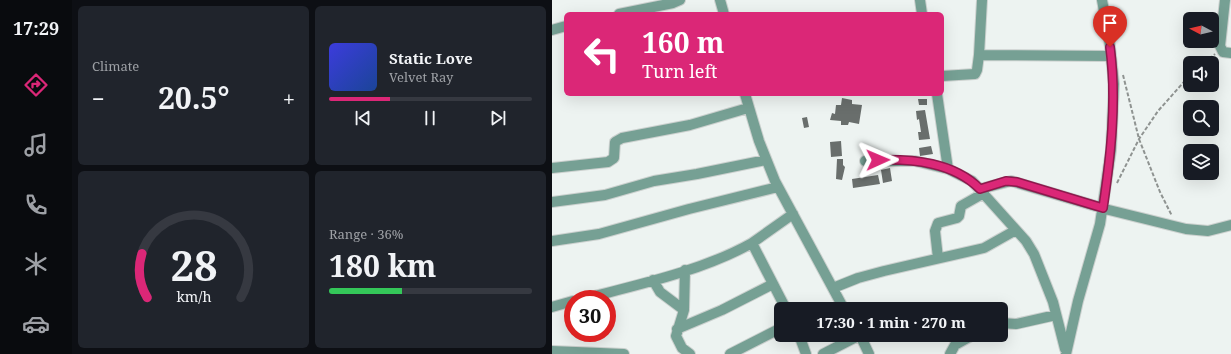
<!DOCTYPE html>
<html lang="en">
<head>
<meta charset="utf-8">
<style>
  body { margin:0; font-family:"Noto Serif",serif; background:#20242c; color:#f1f3f6; height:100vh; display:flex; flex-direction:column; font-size:15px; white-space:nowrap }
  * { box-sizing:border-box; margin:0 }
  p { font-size:13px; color:#9ea1a6 }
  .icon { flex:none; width:22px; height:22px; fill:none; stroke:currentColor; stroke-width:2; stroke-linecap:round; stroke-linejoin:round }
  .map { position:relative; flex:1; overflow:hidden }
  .sheet { display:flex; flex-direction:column; gap:6px; padding:6px; background:#0d0f14; width:480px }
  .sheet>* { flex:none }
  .hud { position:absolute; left:12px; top:12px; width:380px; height:84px; border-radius:6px; box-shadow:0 4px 16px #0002; background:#db2777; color:#fff; overflow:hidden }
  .needle { width:26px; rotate:277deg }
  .tools { position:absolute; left:631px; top:12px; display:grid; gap:8px }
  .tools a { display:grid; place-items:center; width:36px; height:36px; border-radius:6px; background:#171b24; box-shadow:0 4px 16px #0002; font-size:20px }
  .speed { position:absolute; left:12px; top:290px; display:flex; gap:8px; font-size:20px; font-weight:700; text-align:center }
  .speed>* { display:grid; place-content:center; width:52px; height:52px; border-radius:50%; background:#171b24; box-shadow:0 4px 16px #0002; line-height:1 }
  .speed .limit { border:6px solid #d22; background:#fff; color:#111 }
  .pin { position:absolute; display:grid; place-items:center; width:34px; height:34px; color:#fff; margin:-41px -17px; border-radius:50% 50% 50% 0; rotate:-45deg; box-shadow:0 0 4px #0007 }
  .pin .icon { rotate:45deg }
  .me { position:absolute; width:44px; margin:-22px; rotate:89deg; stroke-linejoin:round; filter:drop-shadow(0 0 3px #0008) }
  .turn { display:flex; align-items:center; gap:14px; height:84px; padding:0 12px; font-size:18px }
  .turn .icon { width:52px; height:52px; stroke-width:2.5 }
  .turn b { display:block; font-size:28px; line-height:34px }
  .big { font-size:30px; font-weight:700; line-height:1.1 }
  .sheet .widget { flex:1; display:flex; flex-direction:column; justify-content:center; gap:6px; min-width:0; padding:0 14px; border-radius:6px; background:#20242c }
  .sheet .dial { align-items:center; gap:0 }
  .dial svg { height:104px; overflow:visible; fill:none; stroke:#363941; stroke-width:7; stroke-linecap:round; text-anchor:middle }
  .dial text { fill:#f1f3f6; stroke:none }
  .song { display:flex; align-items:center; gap:12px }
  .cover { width:48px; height:48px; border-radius:6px; background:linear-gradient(135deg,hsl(240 70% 55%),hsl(220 70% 35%)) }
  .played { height:4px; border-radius:2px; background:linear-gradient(90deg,#db2777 30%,#363941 30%) }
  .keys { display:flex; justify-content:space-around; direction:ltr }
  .heat { display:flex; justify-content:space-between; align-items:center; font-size:22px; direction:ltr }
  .charge { height:6px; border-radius:3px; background:linear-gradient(90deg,#34c759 36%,#363941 0) }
  .sheet .tiles { flex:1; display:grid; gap:6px; grid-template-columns:repeat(2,1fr) }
  .trip { position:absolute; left:222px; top:302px; width:234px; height:40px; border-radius:6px; background:#171b24; box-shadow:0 4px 16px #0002; font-weight:700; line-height:40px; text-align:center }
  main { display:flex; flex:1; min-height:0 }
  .menu { display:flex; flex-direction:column; width:72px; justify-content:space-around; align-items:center; background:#090b0e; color:#9ea1a6 }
  .menu .icon { width:28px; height:28px }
  .menu .selected { color:#db2777 }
  .menu b { font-size:18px; color:#f1f3f6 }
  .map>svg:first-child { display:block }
  .building { fill:#696e6c }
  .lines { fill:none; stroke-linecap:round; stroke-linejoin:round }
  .minor-casing { stroke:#cbd0ce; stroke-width:12 }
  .path { stroke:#8f9391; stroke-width:2; stroke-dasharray:4 2; stroke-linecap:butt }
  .minor { stroke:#76a094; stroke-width:10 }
  .route-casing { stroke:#8e194d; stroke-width:10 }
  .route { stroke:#db2777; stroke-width:7 }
</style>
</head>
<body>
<main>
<nav class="menu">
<b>17:29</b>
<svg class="icon selected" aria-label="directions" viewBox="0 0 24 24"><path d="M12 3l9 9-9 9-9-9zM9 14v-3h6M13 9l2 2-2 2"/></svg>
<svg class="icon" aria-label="music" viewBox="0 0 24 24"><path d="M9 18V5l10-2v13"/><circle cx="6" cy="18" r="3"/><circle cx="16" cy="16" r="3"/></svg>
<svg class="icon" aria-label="phone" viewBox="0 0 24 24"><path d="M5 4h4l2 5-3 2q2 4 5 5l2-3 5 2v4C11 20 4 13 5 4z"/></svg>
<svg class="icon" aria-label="climate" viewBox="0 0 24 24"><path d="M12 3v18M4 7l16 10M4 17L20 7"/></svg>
<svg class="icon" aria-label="car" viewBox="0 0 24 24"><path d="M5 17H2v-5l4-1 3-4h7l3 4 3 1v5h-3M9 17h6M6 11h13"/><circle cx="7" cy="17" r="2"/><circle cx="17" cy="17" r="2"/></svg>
</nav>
<section class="sheet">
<div class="tiles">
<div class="widget"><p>Climate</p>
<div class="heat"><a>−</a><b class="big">20.5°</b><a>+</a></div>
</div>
<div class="widget">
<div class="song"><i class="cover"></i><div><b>Static Love</b><p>Velvet Ray</p></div></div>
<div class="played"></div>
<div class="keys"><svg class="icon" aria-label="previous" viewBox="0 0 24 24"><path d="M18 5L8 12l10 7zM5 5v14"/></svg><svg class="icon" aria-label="pause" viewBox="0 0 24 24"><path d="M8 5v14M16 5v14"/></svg><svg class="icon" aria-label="next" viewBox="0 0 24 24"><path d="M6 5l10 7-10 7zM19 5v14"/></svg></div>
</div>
<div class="widget dial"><svg viewBox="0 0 100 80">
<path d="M14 69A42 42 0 1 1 86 69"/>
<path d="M14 69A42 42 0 0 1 10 35" stroke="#db2777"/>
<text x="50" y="56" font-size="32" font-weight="700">28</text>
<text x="50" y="72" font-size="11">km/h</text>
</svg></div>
<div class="widget"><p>Range · 36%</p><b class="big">180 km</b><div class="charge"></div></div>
</div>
</section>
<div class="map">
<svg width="679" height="354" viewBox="0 0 679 354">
  <rect width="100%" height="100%" fill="#edf3f1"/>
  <path class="building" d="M290,98L300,100V104L310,105L307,124L297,122L296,125H289V121L278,120L280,113L283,114L284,105H289Z
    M366,99H375V105H367Z
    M373,110L378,139L367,140L366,132H369L367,119L365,120L364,111Z
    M255,117L257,127L252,128L250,118Z
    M289,141L290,156L279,157L278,142Z
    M379,146L381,154L368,156L367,148Z
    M285,159H291V165L293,167L290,180L284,179Z
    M338,168L340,181L331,183L329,170Z
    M326,175L328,184L301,188L300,179Z"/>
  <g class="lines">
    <g class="minor-casing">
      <path id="minor" d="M168,0L172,14
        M368,0L370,14
        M430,0L427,55L559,56
        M673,0L668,46L671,52L679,53
        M67,14L121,3L128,0
        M0,30L14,26
        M390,76L423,74L425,70L427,55
        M193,94L207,141L223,181L292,309
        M385,94L396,169
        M313,161H363L396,169L420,181L474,241L482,254L501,302L513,349
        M0,168L56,162L62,158L63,142L70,138L138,125L196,108
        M428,189L459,181L557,210L634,229L656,231L679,225
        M0,202L53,195L102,181L145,174L214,160
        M0,241L47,234L137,209L226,187
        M386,258L383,231L386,223L405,218L407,216L409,206L432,193
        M133,270L132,310L124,336L130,348L138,354
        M101,280L108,292L132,310
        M281,288L306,278L332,271L432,248L464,230
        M31,299C85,285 150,271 200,243
        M0,307L21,301
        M234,309L200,243L241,214
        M449,323L464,324L504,315
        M125,329L170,310L221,284
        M247,335L254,354
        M0,351L72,354
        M178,354L229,328
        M271,354L308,335L317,354
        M398,354L403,345L421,335
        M514,354L526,301L548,224L559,150L562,84L557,38L550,0"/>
    </g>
    <path class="path" d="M653,63L663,54
      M571,75L587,139L608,192L620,216
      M565,183L587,139L606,111L638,75"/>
    <use href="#minor" class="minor"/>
  </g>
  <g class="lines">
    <g class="route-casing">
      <path id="route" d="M326,160C361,159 401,162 428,189L454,181L465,182L551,208C559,154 565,101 558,47"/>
    </g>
    <use href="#route" class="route"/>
  </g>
</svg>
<div class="tools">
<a><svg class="needle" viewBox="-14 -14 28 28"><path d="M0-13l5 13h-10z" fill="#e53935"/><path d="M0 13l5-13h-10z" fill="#9ea1a6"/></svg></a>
<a><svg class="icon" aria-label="sound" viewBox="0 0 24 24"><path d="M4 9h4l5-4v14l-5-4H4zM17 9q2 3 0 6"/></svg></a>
<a><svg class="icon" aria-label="search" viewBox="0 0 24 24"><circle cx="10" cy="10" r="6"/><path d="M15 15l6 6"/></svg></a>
<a><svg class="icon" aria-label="layers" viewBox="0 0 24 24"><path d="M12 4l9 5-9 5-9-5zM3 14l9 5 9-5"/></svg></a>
</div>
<div class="speed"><div class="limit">30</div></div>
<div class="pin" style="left:558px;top:47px;background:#d93025"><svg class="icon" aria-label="arrive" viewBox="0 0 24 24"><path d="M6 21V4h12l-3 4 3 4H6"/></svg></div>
<svg class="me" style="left:326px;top:160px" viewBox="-20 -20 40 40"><path d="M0-17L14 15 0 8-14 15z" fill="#db2777" stroke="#fff" stroke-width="4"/></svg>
<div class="trip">17:30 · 1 min · 270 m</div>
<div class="hud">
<div class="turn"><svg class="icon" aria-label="left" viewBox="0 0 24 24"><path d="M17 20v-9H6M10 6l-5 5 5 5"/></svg><div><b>160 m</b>Turn left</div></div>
</div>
</div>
</main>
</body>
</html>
